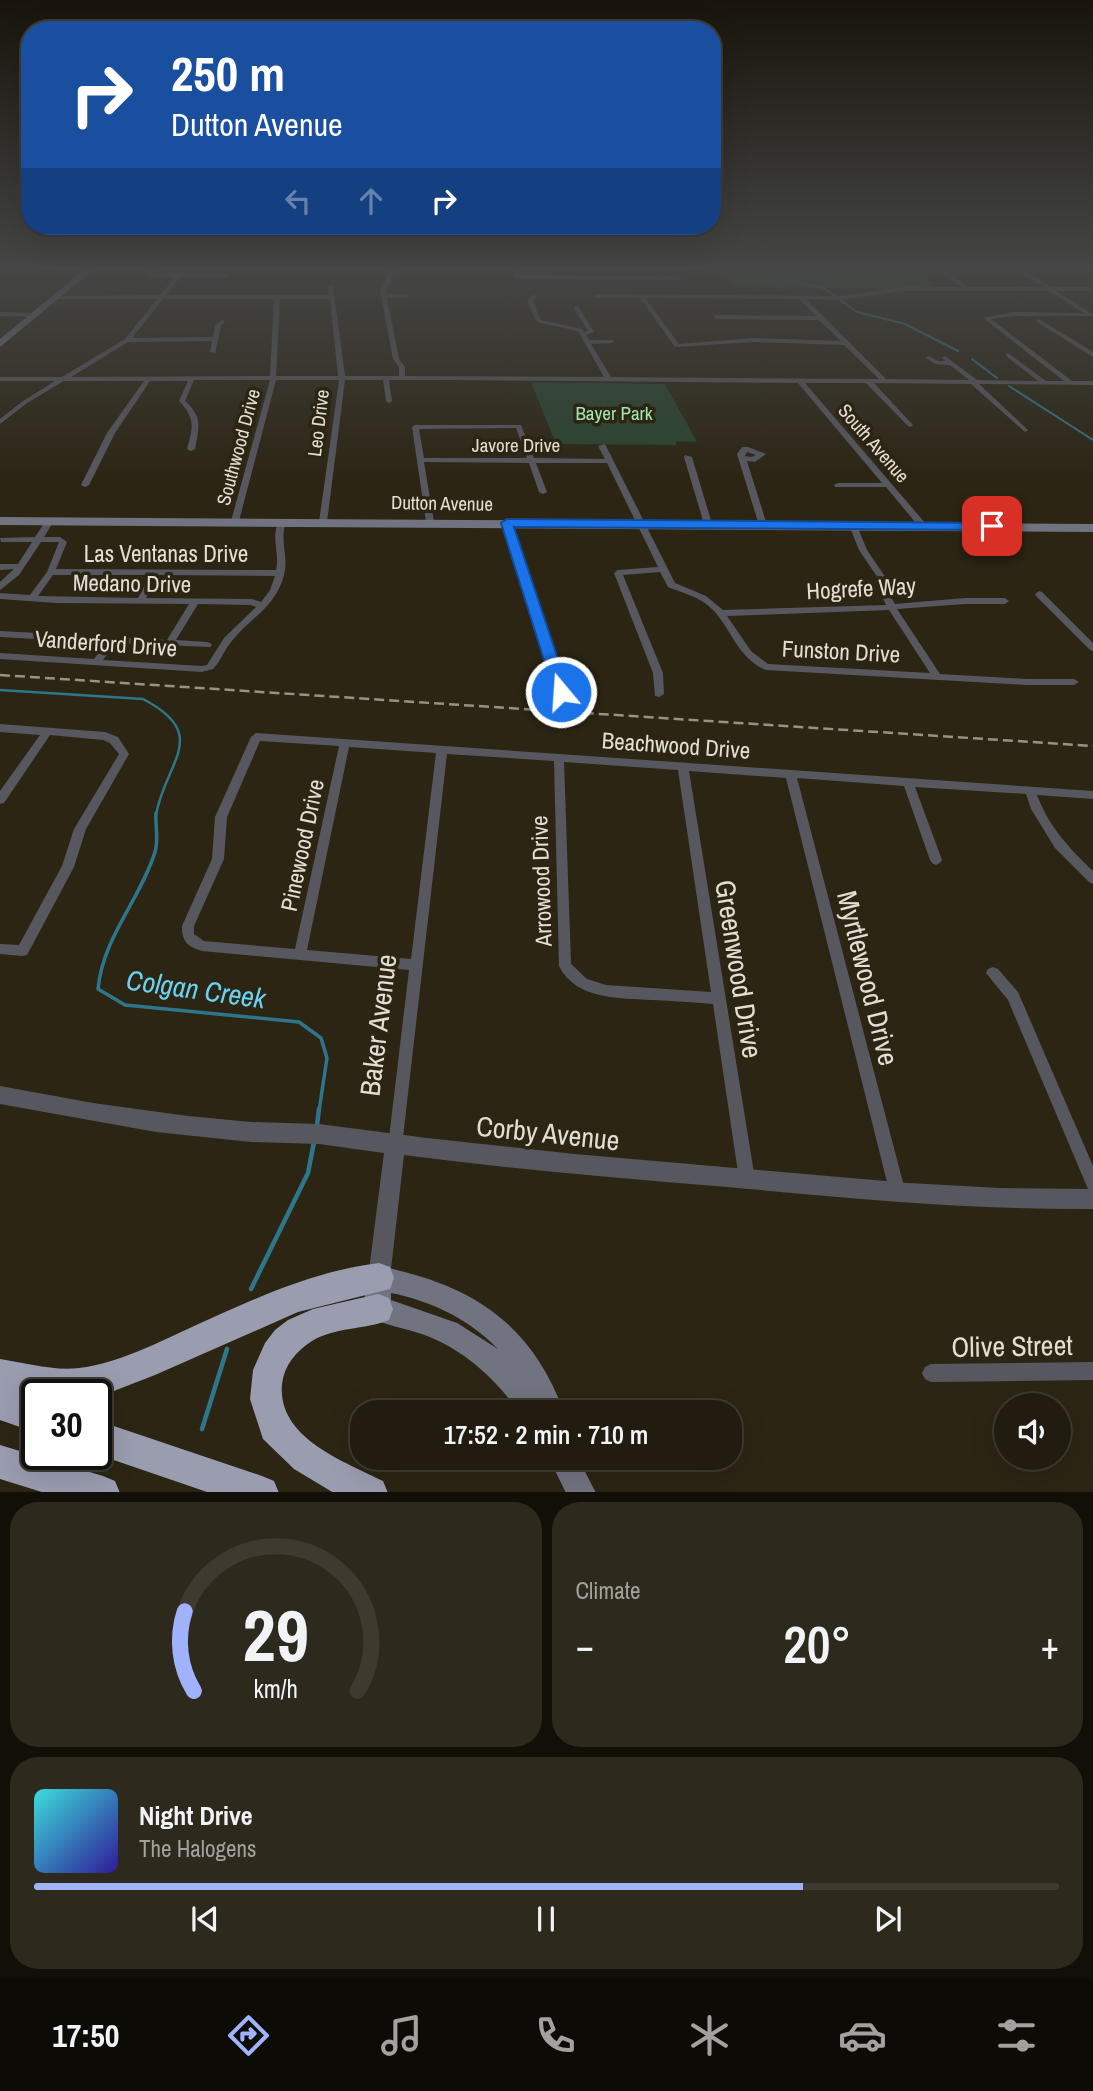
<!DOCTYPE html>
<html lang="en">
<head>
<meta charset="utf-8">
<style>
  body { margin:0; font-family:"Archivo Narrow",sans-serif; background:#2d291d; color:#f1f3f6; height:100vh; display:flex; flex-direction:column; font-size:26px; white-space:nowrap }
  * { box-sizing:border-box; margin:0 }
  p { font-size:23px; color:#a2a19e }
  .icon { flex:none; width:38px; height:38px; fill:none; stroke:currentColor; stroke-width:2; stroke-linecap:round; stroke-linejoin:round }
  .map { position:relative; height:1492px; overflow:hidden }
  .sheet { display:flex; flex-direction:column; gap:10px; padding:10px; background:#120f08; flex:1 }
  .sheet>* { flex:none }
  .guide { position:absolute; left:21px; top:21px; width:700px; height:214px; border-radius:28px; box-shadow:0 7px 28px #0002,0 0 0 2px #3e3a2f; background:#1a4fa0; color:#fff; overflow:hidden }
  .controls { position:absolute; left:994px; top:1393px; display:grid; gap:14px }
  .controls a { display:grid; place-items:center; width:77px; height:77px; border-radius:50%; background:#211c0f; box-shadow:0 7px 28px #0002,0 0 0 2px #3e3a2f; font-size:35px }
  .speed { position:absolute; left:21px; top:1379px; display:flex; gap:14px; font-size:35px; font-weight:700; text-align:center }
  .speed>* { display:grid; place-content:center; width:91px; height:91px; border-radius:50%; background:#211c0f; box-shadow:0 7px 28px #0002,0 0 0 2px #3e3a2f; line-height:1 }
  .speed .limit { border:4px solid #111; border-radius:10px; background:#fff; color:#111 }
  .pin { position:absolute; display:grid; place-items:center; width:60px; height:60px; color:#fff; margin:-30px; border-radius:14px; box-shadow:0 4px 10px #0006 }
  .me { position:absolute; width:77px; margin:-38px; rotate:342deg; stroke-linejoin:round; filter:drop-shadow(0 0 5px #0008) }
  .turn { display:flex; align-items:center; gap:24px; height:147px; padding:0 35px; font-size:32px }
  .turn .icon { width:91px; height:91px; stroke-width:2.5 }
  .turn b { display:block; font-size:49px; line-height:60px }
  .lanes { display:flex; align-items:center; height:66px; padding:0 35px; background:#0003; justify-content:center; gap:35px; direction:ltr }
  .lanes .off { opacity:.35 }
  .big { font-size:52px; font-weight:600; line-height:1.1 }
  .sheet .tile { flex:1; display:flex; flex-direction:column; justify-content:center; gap:10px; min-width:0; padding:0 24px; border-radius:28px; background:#2d291d }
  .sheet .dial { align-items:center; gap:0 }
  .dial svg { height:182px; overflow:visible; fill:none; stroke:#3e3a2f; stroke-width:7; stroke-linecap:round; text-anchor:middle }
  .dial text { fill:#f1f3f6; stroke:none }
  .song { display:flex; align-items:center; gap:21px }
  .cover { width:84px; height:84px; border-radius:10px; background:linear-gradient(135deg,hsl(180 70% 55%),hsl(250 70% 35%)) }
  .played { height:7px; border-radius:4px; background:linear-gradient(90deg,#a1b2fd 75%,#3e3a2f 75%) }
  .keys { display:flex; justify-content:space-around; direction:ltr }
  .heat { display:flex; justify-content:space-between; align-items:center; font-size:38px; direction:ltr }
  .sheet .tiles { flex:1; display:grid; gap:10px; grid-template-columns:1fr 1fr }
  .tile:last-child { grid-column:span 2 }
  .trip { position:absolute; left:350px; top:1400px; width:392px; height:70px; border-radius:28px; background:#211c0f; box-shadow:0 7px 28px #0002,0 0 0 2px #3e3a2f; font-weight:600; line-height:70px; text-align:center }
  .tab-bar { display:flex; height:112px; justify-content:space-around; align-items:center; background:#0d0b06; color:#a2a19e }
  .tab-bar .icon { width:49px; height:49px }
  .tab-bar .active { color:#a1b2fd }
  .tab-bar b { font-size:32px; color:#f1f3f6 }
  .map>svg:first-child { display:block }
  .green { fill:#2a442f }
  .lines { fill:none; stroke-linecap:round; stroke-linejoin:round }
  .stream-far3 { stroke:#2e768b; stroke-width:2 }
  .stream-far2 { stroke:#2e768b; stroke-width:2.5 }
  .stream-far1 { stroke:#2e768b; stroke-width:3.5 }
  .stream { stroke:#2e768b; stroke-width:4.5 }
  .minor { fill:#575760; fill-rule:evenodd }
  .tertiary { fill:#575760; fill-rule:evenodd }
  .secondary { fill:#727380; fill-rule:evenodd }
  .motorway { fill:#9a9cb0; fill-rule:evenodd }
  .rail { stroke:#979284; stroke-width:2.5; stroke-dasharray:10 5; stroke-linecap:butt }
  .route { fill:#1a73e8; stroke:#114b97; stroke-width:2 }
  .labels { text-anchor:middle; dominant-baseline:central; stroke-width:7; stroke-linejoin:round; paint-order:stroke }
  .far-park-label { font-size:19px; fill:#a0e8af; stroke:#2c2514 }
  .far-street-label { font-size:19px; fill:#e2ded3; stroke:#2c2514 }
  .street-label { font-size:23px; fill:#e2ded3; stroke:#2c2514 }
  .near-street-label { font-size:28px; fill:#e2ded3; stroke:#2c2514 }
  .near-water-label { font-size:28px; font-style:italic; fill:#69d2f3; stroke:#2c2514 }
</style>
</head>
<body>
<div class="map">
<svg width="1093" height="1493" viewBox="0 0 1093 1493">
  <rect width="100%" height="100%" fill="#2c2514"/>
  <path class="green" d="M717,270H915L937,286L888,289L733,287Z
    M531,382L665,384L697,442L676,441V445L556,444Z"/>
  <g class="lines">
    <path class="stream-far3" d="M774,270L791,281L824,288L857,312L905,324L958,351
      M972,359L997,378
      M1009,386L1093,440"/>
    <path class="stream-far2" d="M0,690L143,699C212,735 165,762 156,815"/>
    <path class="stream-far1" d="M156,813C155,826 159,839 155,852C140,900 103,937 98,989L125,1005L299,1022L321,1038L327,1058L319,1111"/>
    <path class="stream" d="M317,1125L319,1109
      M251,1289L308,1173L314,1142
      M202,1429L227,1349"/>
    <path class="minor" d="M148,270H154V273L226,274L229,276L226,278L180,277L166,295H329L328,287L333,286L345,376H399V367L393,359L380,290L390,270H396L386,290L387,294H407L410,296L407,298H387L399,359L405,367V376L604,377L578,331L537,322L527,302L533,294L536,296L533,302L541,320L582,329L584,332L588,331L573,307L578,306L594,332L586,335L589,340H613L614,341L611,343L591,344L611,377L879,379L844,345L753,342L675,347L640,298H596L593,296L596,294L840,296L904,287H962L938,270H945L968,287H1044L1017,270H1024L1051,287H1093V291H1056L1093,314V316H1013L991,319L1072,381H1093V385L979,384L1027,429L1028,430L1025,432L971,384L874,383L912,424L913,425L910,427L908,426L866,383H805L926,524V528H920L886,487H835L834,485L838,483H882L798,383L446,380H389L392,401L389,403L386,401L383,380H345L327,522L323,524L319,522L339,380H276L239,521L235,523L231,521L270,380H194L185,401C203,417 199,427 195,449L191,451L187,449C193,426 196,419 179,401L188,381H150L115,433L89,485L85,487L81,485L107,433L144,381H64L27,403L0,424V419L23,401L55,381H0V377H62L125,339L157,299H57L55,298V296L160,295L175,277L149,276ZM904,291H1049L1084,313L1013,312L983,318L1064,381H1046L1008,353L1006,354V356L1038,381L977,380L945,356L942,358L945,361H938L929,356L926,358L935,364L950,365L969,380L886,379L806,299L840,300ZM645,298L799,299L816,316L716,315L713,317L716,319L819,320L841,341L753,338L679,344ZM163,299H274L270,376L71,377L128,342L212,341L210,352L215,353L221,326L225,322L222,320L215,325L213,337L132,338ZM280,299H330L338,376H276Z
      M513,270H519V275H521L679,276L682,278L679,280L521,279L514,277Z
      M0,312L35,313L38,315L35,317L0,316Z
      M1039,319L1093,352V357L1037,322L1036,321Z
      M415,425H521L534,458L605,459L598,446L605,444L675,583L706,596L723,610L886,605L882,596V584L859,550L849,525L850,523H856L867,550L890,584V596L895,604L965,598H1005L1009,601L1005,604H965L897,609L940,674L1027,679H1074L1079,682L1074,685H1027L766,670C738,659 731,628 712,609C700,597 683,593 668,587L660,572L623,575L663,673L664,694L659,697L655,696L653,673L614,573L618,570L658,567L607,463H536L547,492L543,494L539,492L529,463L424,462L434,522L430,524L426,522L412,427ZM516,428L527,458H424L419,429ZM889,610L930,673L768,664L751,651L727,616Z
      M742,447H748L766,454L755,462L747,461L767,525L766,527H760L759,525L737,454ZM747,452L756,455L751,457L745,456Z
      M685,455L692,457L712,524L711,526H705L704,524L684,457Z
      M47,519H50L54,521L44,537H60L67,542L56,569L276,570C280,551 271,542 278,522L282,520L286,522C279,543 289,553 284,575C276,607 250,618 231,642C224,650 221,661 213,669L202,672L0,659V653L94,659L106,643L0,637V631L167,640L189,604L56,603L0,599V593L30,595L47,572L59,542H41L19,575L0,590V582L14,569L0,570V564H18L32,542H1L0,538L35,537ZM53,575H150L138,598L38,596ZM159,575L275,576L270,590L261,602L252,599L146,598ZM198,604L251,605L256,607L224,638L207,665L202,666L103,660L115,643L210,647L212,645L210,643L207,642L176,640Z
      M504,521H510L511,523L566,692L564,694H558L556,692L503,523Z
      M1039,591L1042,592L1093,643V651L1090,650L1036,596L1035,594Z
      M0,724L105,732L118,737L129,754L86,829L74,867L27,955L22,956L0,954V944L19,945L62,866L74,829L119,754L110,743L103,740L50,735L4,803L0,804V791L40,735L0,732Z
      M256,733L1093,791V799L1037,795C1049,827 1069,848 1093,871V884L1089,882L1055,848L1031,809L1026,794L915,787L942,860L940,863L936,865L932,863L930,860L904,786L797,778L906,1194L903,1199L898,1202L893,1199L890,1194L786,778L689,771L755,1179L752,1184L747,1187L742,1184L739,1179L713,1004C693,1002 673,1001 652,1000C619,998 576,1000 559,966L554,761L447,754L402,1146L400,1151L395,1153L390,1151L388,1146L409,970L202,951C187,946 182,942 182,926L212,859L215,817L251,737ZM260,741L339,746L295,949L204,941L194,934V926L224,859L227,817ZM349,747L436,753L411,959L307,950ZM564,762L678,770L711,992L606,985L587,979L571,964Z
      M993,967L998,969L1018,992L1093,1166V1192L1088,1189L1008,1000L986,973L988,969Z
      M1093,1362V1380L931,1382L925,1379L922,1373L925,1367L931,1364Z"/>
    <path class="tertiary" d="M0,1086L93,1103L188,1116L251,1122L319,1124L427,1138L575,1154L908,1183L1000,1188L1093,1189V1209C970,1210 849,1198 727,1187C619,1178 511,1169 404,1155L390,1278L387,1286L379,1289L371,1286L368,1278L384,1153L319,1144L251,1142L156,1132L0,1104Z"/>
    <path class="secondary" d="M84,270H93L0,347V339Z
      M0,517L1093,524V532L0,525Z
      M379,1266C471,1285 530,1321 564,1412H519C495,1378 462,1348 422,1334C404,1328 386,1325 369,1318C363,1304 364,1284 370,1269ZM391,1293C431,1301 469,1319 498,1349L457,1323L391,1300Z
      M549,1458H578L596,1493H566Z"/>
    <path class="motorway" d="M379,1263L390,1267L394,1278L390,1289L298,1312L155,1375L101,1396L37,1395V1398L21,1395L37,1400V1433L0,1420V1359C26,1363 53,1371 79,1368C119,1363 157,1343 194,1326C254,1299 313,1271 379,1263Z
      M378,1294L389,1298L393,1309L389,1320C364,1330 335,1327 312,1341C296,1351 284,1366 282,1384C277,1438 344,1461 383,1481L388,1493H334L294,1469L263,1439L250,1399L253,1370L265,1343L275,1330L288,1320L313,1309Z
      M96,1420L262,1476L274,1481L279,1493H210L96,1454Z
      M0,1445L103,1476L115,1481L120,1493H45L0,1479Z"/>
    <path class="rail" d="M0,675L1093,746"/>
  </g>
  <linearGradient id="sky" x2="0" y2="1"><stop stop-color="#18140b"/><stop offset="0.56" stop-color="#454645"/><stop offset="1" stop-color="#454645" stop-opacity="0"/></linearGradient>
  <rect width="1093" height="479" fill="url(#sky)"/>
  <path class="route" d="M507,519L992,523L998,526L992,530L514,527L569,692L561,697L554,692L501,523Z"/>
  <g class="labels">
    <g class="far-park-label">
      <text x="614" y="413">Bayer Park</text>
    </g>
    <g class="far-street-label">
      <text transform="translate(318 423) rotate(-83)">Leo Drive</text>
      <text transform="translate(874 443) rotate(49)">South Avenue</text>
      <text x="516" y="445">Javore Drive</text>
      <text transform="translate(238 447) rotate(-75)">Southwood Drive</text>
      <text transform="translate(442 503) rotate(1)">Dutton Avenue</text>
    </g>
    <g class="street-label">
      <text x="166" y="553">Las Ventanas Drive</text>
      <text transform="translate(132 583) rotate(1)">Medano Drive</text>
      <text transform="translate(861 588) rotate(-3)">Hogrefe Way</text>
      <text transform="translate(106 643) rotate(4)">Vanderford Drive</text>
      <text transform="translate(841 651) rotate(3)">Funston Drive</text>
      <text transform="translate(676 745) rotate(4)">Beachwood Drive</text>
      <text transform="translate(302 845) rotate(-78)">Pinewood Drive</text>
      <text transform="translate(541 881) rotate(-92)">Arrowood Drive</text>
    </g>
    <g class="near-street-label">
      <text transform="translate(739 969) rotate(81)">Greenwood Drive</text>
      <text transform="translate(868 978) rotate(76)">Myrtlewood Drive</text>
      <text transform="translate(378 1025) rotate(-83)">Baker Avenue</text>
      <text transform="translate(548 1133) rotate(6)">Corby Avenue</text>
      <text transform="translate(1012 1346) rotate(-1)">Olive Street</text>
    </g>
    <g class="near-water-label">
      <text transform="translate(196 989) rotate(8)">Colgan Creek</text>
    </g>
  </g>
</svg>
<div class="controls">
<a><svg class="icon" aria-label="sound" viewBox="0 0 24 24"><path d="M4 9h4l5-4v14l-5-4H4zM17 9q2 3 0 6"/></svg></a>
</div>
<div class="speed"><div class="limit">30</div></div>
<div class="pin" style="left:992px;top:526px;background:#d93025"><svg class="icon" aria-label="arrive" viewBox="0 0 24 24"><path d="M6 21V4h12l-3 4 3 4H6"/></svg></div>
<svg class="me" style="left:561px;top:692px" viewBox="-20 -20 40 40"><circle r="17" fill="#1a73e8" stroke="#fff" stroke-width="3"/><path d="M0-11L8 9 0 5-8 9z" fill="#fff"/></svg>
<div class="trip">17:52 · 2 min · 710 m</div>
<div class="guide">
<div class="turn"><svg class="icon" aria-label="right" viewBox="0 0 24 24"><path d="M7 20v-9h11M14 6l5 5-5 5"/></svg><div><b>250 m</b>Dutton Avenue</div></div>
<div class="lanes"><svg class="icon off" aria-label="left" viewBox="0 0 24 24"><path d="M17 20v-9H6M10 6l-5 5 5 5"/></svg><svg class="icon off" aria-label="ahead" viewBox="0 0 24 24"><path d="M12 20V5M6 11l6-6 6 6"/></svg><svg class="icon" aria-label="right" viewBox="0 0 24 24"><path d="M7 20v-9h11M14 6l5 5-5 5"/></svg></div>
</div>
</div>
<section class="sheet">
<div class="tiles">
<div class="tile dial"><svg viewBox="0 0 100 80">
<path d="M14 69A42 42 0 1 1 86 69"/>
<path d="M14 69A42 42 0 0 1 10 34" stroke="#a1b2fd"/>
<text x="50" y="56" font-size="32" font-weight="700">29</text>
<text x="50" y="72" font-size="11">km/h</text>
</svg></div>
<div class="tile"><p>Climate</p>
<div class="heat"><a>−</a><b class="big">20°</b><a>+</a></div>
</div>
<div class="tile">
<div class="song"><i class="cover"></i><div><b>Night Drive</b><p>The Halogens</p></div></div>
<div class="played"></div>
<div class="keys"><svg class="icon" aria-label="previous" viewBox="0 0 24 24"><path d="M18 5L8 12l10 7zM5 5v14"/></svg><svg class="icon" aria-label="pause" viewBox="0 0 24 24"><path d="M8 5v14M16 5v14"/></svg><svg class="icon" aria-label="next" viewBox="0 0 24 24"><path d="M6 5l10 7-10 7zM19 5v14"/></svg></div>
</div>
</div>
</section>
<nav class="tab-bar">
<b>17:50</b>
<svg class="icon active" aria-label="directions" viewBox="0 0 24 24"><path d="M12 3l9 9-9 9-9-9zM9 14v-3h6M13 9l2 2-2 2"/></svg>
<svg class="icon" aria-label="music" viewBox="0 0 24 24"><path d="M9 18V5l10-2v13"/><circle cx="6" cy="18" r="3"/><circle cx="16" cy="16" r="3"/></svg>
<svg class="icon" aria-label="phone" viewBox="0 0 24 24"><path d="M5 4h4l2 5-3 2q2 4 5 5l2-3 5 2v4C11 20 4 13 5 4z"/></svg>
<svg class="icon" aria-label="climate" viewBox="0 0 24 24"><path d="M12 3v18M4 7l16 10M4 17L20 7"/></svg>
<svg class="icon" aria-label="car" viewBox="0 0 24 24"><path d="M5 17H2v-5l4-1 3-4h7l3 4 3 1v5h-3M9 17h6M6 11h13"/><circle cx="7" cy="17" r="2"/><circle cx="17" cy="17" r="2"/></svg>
<svg class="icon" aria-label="filters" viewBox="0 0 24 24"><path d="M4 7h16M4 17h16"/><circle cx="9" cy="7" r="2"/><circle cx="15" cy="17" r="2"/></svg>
</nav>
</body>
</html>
